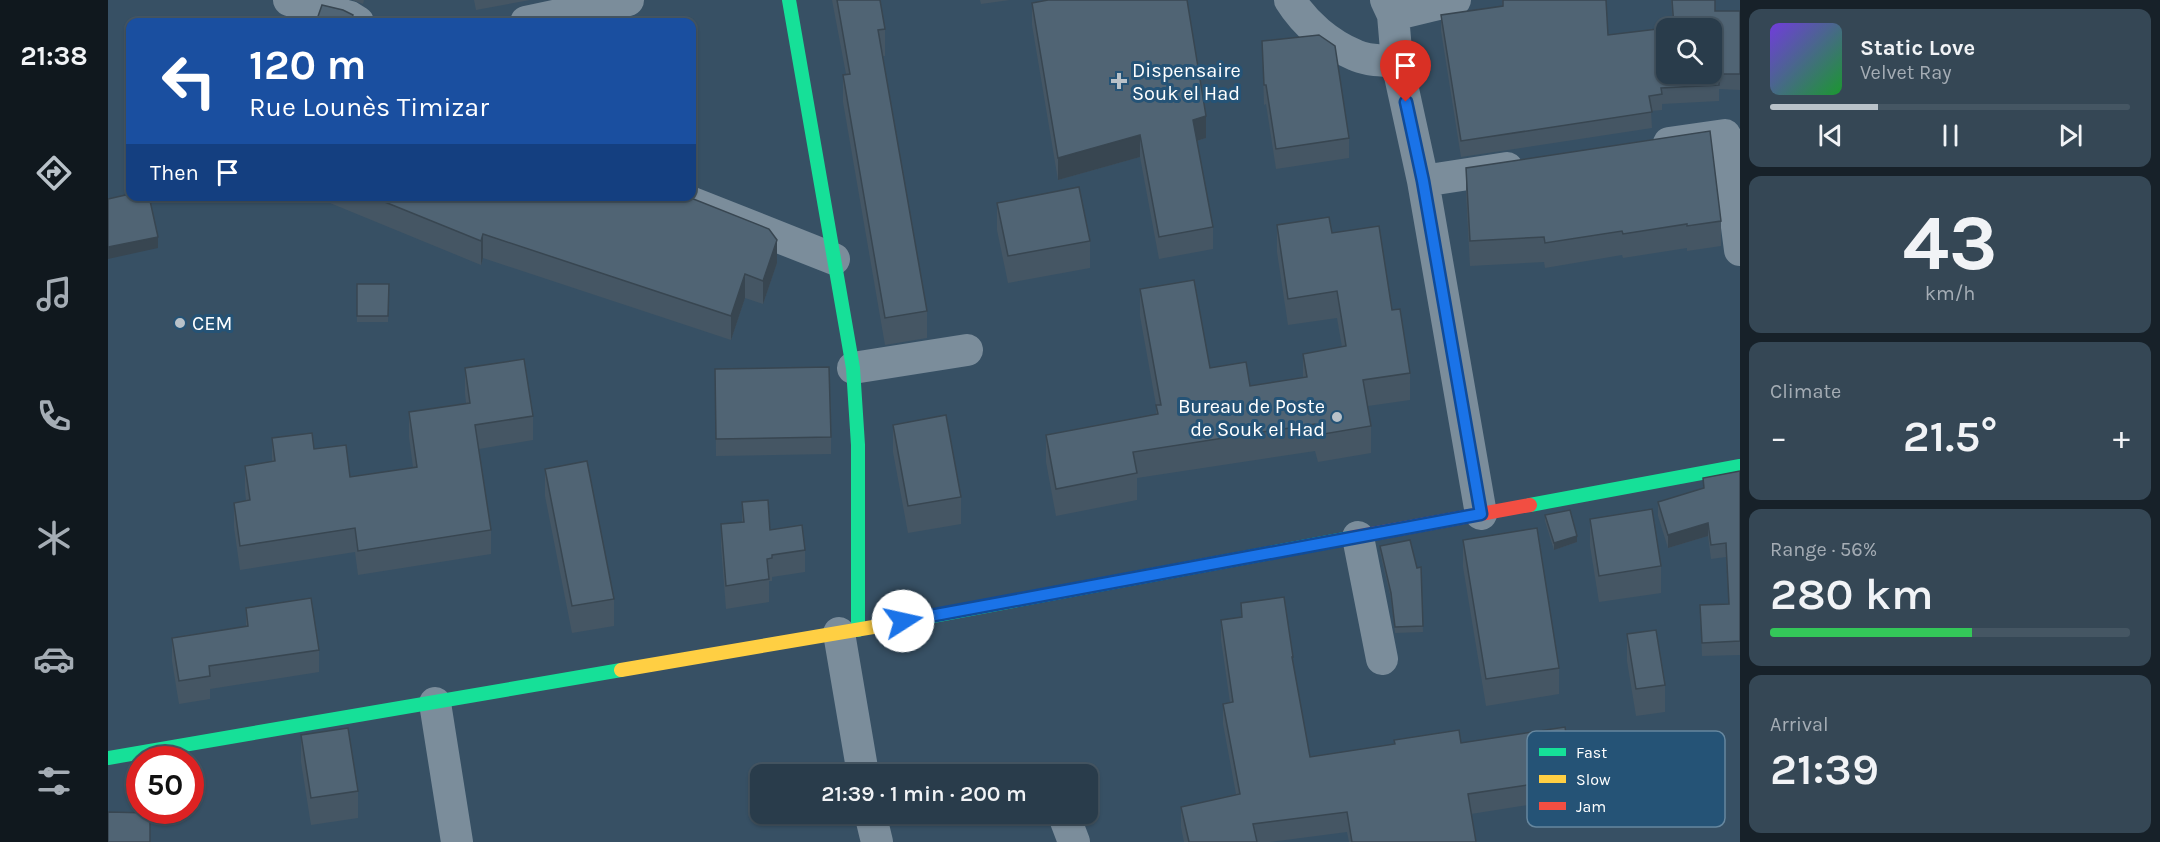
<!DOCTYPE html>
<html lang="en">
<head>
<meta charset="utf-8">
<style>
  body { margin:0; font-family:Karla,sans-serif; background:#354755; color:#f1f3f6; height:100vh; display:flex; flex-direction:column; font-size:22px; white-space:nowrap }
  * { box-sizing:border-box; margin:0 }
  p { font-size:20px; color:#a5adb5 }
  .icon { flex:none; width:33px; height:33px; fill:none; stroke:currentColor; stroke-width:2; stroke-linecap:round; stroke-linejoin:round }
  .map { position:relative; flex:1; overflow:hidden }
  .panel { display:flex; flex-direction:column; gap:9px; padding:9px; background:#172129; width:420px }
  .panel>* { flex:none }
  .hud { position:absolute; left:18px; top:18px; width:570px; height:183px; border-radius:12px; box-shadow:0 2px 4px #0004,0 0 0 2px #455663; background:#1a4fa0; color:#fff; overflow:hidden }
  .tools { position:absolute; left:1548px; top:18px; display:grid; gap:12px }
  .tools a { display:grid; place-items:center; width:66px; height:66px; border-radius:12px; background:#293c4b; box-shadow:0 2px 4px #0004,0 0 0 2px #455663; font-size:30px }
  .speed { position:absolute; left:18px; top:746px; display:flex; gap:12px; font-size:30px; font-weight:700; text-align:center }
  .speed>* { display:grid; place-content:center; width:78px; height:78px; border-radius:50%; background:#293c4b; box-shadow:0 2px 4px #0004,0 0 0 2px #455663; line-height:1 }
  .speed .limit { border:9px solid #d22; background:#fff; color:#111 }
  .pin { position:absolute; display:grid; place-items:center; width:51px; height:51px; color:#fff; margin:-62px -26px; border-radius:50% 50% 50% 0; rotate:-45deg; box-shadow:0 0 6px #0007 }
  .pin .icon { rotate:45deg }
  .me { position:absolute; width:66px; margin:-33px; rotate:80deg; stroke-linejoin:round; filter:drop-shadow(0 0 4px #0008) }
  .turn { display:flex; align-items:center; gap:21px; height:126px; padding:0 24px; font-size:27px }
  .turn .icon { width:78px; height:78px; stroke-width:2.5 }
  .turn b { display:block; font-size:42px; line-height:51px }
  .then { display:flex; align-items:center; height:57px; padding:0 24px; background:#0003; gap:12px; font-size:22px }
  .big { font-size:45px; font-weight:600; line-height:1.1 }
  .panel .tile { flex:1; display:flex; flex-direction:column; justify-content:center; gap:9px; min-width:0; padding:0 21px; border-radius:12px; background:#354755 }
  .panel .dial { align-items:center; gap:0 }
  .dial b { font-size:78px; line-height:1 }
  .song { display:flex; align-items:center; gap:18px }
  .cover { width:72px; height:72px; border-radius:9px; background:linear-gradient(135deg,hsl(260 70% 55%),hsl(130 70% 35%)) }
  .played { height:6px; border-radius:3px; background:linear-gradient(90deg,#b9c2c9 30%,#455663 30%) }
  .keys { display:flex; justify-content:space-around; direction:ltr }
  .heat { display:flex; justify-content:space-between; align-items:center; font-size:33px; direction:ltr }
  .charge { height:9px; border-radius:4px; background:linear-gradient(90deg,#34c759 56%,#455663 0) }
  .trip { position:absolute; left:642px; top:764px; width:348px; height:60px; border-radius:12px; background:#293c4b; box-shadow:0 2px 4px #0004,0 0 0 2px #455663; font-weight:600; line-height:60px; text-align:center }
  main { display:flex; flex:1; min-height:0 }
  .tab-bar { display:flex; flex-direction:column; width:108px; justify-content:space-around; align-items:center; background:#10181e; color:#a5adb5 }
  .tab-bar .icon { width:42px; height:42px }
  .tab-bar .current { color:#b9c2c9 }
  .tab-bar b { font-size:27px; color:#f1f3f6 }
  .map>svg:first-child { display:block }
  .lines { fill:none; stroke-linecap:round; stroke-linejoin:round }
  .street { stroke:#7b8d9b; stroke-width:32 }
  .fast { stroke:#16e098; stroke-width:14 }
  .slow { stroke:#ffcf43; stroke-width:14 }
  .jam { stroke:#f24e42; stroke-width:14 }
  .wall { fill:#455664 }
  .shaded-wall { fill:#384651 }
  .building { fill:#506474; stroke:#384651; stroke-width:1.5; fill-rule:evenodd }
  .route-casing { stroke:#114b97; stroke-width:15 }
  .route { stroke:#1a73e8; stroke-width:10 }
  .poi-dot { fill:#b9c2c9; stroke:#255376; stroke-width:2 }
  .labels { text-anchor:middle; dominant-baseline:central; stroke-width:6; stroke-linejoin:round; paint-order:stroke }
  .poi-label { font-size:20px; fill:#fff; stroke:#255376; text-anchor:start }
  .key { fill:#255376; stroke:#66879f; stroke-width:1.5 }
  .key-label { font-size:16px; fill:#fff }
</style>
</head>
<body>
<main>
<nav class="tab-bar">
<b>21:38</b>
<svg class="icon current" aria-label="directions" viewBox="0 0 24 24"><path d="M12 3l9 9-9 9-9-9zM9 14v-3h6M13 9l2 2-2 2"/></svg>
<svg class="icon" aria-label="music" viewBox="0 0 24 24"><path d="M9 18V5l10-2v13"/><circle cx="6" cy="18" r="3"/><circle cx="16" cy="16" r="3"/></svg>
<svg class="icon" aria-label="phone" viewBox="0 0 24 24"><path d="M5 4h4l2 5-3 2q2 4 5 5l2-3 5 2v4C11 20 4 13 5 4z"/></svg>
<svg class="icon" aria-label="climate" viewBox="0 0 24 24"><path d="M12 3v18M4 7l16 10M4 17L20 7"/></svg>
<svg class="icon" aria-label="car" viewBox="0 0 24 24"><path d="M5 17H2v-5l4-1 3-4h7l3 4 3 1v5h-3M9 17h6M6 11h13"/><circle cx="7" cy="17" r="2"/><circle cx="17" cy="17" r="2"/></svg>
<svg class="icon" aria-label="filters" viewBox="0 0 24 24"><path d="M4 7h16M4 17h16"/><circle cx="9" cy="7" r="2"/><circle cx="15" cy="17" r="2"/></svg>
</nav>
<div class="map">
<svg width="1632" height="842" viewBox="0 0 1632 842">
  <rect width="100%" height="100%" fill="#375064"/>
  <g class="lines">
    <path class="street" d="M181,0L242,17L250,22
      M1182,0C1197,24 1221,44 1247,55C1259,61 1276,60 1289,62
      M1278,0L1285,15L1289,62L1315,181L1373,514
      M1285,15L1347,0
      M418,22L520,0
      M1561,143L1617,135L1632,250
      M1315,181L1399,168
      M567,196L726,259
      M745,368L859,350
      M1250,537L1274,659
      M731,633L755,774
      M327,703L349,842
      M762,813L769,842
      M955,813L966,842"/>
    <path class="fast" d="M681,0L745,368L750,445V630
      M1422,505L1632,466
      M777,625L1242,538
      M0,758L513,670"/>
    <path class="slow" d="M513,670L777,625"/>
    <path class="jam" d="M1242,538L1422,505"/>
  </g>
  <path class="wall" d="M244,0H256L255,4Z
    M366,0H422L368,10Z
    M724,0H772L777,29V56H775L819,311V338L777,345L735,102V75L738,74Z
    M872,0H902L873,4Z
    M1394,0H1498L1500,35L1565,28L1563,0H1607V11H1632V90L1611,89V101L1554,104V110L1543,111L1544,128L1353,157L1333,31V15L1394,6Z
    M924,3L1098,138L1089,141L1105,227V249L1051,259L1032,157L950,180L924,25Z
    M1154,41L1241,138V158L1168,169L1158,104L1156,105Z
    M1358,168L1613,221V246L1579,251V248L1515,258L1514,255L1437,268L1436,262L1362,266L1358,193Z
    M205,196H578L669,263L655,304L637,298L623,340L375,258L373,265Z
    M889,203L982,241V268L900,283L889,230Z
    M1169,225L1224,233L1284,310L1302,373V400L1260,406L1263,426V453L1210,462L1207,451L1029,478V500L948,516L938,462V435L1048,414V405L1032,316V289L1102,368L1142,386L1195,377V354L1234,347L1229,318L1180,325L1169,252Z
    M249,284H281L280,322H249Z
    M357,368L425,416V440L371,449L383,530V554L250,575L247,552L132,570L126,527V503L138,501L137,490V466L164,462V438L206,449L242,477L305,467L301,437V412L358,403L357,393Z
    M607,369L723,437V454L608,456Z
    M785,425L853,497V524L800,533L785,452Z
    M437,469L506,599V626L464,633L437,496Z
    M1632,471V655L1594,656L1592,605L1621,604L1618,557L1603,559L1600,536L1560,548L1550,516V502L1595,489V478Z
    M634,502L662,530L697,550V572L664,577V581H661V602L618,609L613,546V524L634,522Z
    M1437,515L1469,542L1446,550L1437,521Z
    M1482,519L1553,566V593L1491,602L1482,546Z
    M1355,540L1451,668V694L1378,706L1355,567Z
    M1272,546L1309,568L1313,567L1315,632L1287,633L1283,599L1272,552Z
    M1133,603L1185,657V666L1202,757L1286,744V740L1353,743L1465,778V798L1363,814L1368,842H1241L1239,832L1162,842H1076L1073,827V807L1128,794L1115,724V704L1122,702L1113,640V620L1133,617Z
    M138,608L211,650V672L102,689V699L71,704L64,661V638L138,626Z
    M1519,634L1557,685V712L1528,716L1519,661Z
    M193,735L250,791V818L203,825L193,762Z"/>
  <path class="shaded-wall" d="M1098,116V138L1085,142V120Z
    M1032,135V157L950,180V158Z
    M375,234V258L373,265V241Z
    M50,237V248L0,259V247Z
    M669,240V263L655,304V281Z
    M637,274V298L623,340V316Z
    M1600,523V536L1560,548V535Z
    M1469,536V542L1446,550V543Z"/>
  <path class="building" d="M729,0H772L777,29L770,30L819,311L777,318L735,75L742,74Z
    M940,0H1079L1098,116L1085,120L1105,227L1051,237L1032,135L950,158L924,3Z
    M1395,0H1498L1500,35L1566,27L1564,0H1607V11H1632V74H1611V85L1553,88L1554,94L1541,96L1544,112L1353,141L1333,15L1395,6ZM1558,28H1604V74H1558Z
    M214,5L235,10L245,15L243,22H208Z
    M1211,35L1227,46L1241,138L1168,149L1158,85H1156L1154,41Z
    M1602,131L1613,221L1579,226V224L1515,234L1514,231L1437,243L1436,237L1362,241L1358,168Z
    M971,187L982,241L900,256L889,203Z
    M22,194V196H41L50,237L0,247V199Z
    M262,196H578L661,229L669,240L655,281L637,274L623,316L375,234L373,241Z
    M1221,217L1224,233L1271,226L1284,310L1292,309L1302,373L1255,380L1263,426L1210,435L1207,424L1025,452L1029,473L948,489L938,435L1050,414L1048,405H1053L1032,289L1086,280L1102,368L1138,362L1142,386L1199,377L1195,354L1238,346L1229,291L1180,299L1169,225Z
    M249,284H281L280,316H249Z
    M416,359L425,416L367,425L383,530L250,551L247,528L132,546L126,503L142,500L137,466L167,461L164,438L204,433L206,449L238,445L242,477L309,467L301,412L362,403L357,368Z
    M721,367L723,437L608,439L607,369Z
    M838,415L853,497L800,506L785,425Z
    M479,461L506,599L464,606L437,469Z
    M1632,471V641L1594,643L1592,605L1621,604L1618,543L1603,545L1600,523L1560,535L1550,502L1596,488L1595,478Z
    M660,500L662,530L694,525L697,550L664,555V558L659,559L661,579L618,586L613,524L636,522L634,502Z
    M1544,509L1553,566L1491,576L1482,519Z
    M1462,510L1469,536L1446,543L1437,515Z
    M1429,528L1451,668L1378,679L1355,540Z
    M1302,540L1309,568L1313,567L1315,626L1287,627L1283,593L1272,546Z
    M1176,597L1185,657H1184L1202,757L1287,744L1286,740L1351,730L1353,743L1457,727L1465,778L1360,794L1368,842H1244L1239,812L1145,824L1149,842H1081L1073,807L1132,794L1115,704L1125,702L1113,620L1134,617L1133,603Z
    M203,598L211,650L101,666L102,676L71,681L64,638L140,626L138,608Z
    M1548,630L1557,685L1528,689L1519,634Z
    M240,728L250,791L203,798L193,735Z
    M0,812L42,813V842H0Z"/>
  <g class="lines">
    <g class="route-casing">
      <path id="route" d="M795,621L1373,514L1315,181L1298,102"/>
    </g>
    <use href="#route" class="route"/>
  </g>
  <g class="poi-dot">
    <path d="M1008 72h6v6h6v6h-6v6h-6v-6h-6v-6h6z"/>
    <circle cx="72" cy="323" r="6"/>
    <circle cx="1229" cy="417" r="6"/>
  </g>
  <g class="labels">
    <g class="poi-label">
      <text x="1024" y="70">Dispensaire<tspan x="1024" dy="23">Souk el Had</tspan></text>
      <text x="84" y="323">CEM</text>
      <text x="1217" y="406" text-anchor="end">Bureau de Poste<tspan x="1217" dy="23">de Souk el Had</tspan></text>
    </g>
  </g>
  <rect x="1419" y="731" width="198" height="96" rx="9" class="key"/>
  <rect x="1431" y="748" width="27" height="8" fill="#16e098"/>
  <rect x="1431" y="775" width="27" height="8" fill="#ffcf43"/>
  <rect x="1431" y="802" width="27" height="8" fill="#f24e42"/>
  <g class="key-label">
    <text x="1468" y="758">Fast</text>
    <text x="1468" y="785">Slow</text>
    <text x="1468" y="812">Jam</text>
  </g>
</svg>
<div class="tools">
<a><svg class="icon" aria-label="search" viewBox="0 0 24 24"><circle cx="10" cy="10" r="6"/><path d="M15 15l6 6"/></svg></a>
</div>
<div class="speed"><div class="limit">50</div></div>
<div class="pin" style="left:1298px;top:102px;background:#d93025"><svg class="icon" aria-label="arrive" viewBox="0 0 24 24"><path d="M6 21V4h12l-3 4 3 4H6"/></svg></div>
<svg class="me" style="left:795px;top:621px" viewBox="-20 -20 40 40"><circle r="19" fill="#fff"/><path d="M0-13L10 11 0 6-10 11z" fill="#1a73e8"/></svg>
<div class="trip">21:39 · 1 min · 200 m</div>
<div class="hud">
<div class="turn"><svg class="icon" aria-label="left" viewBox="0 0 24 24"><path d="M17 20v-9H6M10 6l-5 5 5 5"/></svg><div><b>120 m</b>Rue Lounès Timizar</div></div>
<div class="then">Then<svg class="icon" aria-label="arrive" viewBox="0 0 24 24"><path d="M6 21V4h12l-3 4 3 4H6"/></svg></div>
</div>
</div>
<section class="panel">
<div class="tile">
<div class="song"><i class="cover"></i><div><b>Static Love</b><p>Velvet Ray</p></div></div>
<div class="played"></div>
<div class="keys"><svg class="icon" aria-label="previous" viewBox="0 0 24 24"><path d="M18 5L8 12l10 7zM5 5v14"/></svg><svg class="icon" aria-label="pause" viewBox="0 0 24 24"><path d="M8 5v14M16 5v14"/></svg><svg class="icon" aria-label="next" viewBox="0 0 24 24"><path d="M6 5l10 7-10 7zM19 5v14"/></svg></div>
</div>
<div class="tile dial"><b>43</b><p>km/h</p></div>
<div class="tile"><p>Climate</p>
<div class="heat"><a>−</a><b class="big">21.5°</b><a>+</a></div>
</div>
<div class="tile"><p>Range · 56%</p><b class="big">280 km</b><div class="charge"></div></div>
<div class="tile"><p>Arrival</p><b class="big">21:39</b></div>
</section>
</main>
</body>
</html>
